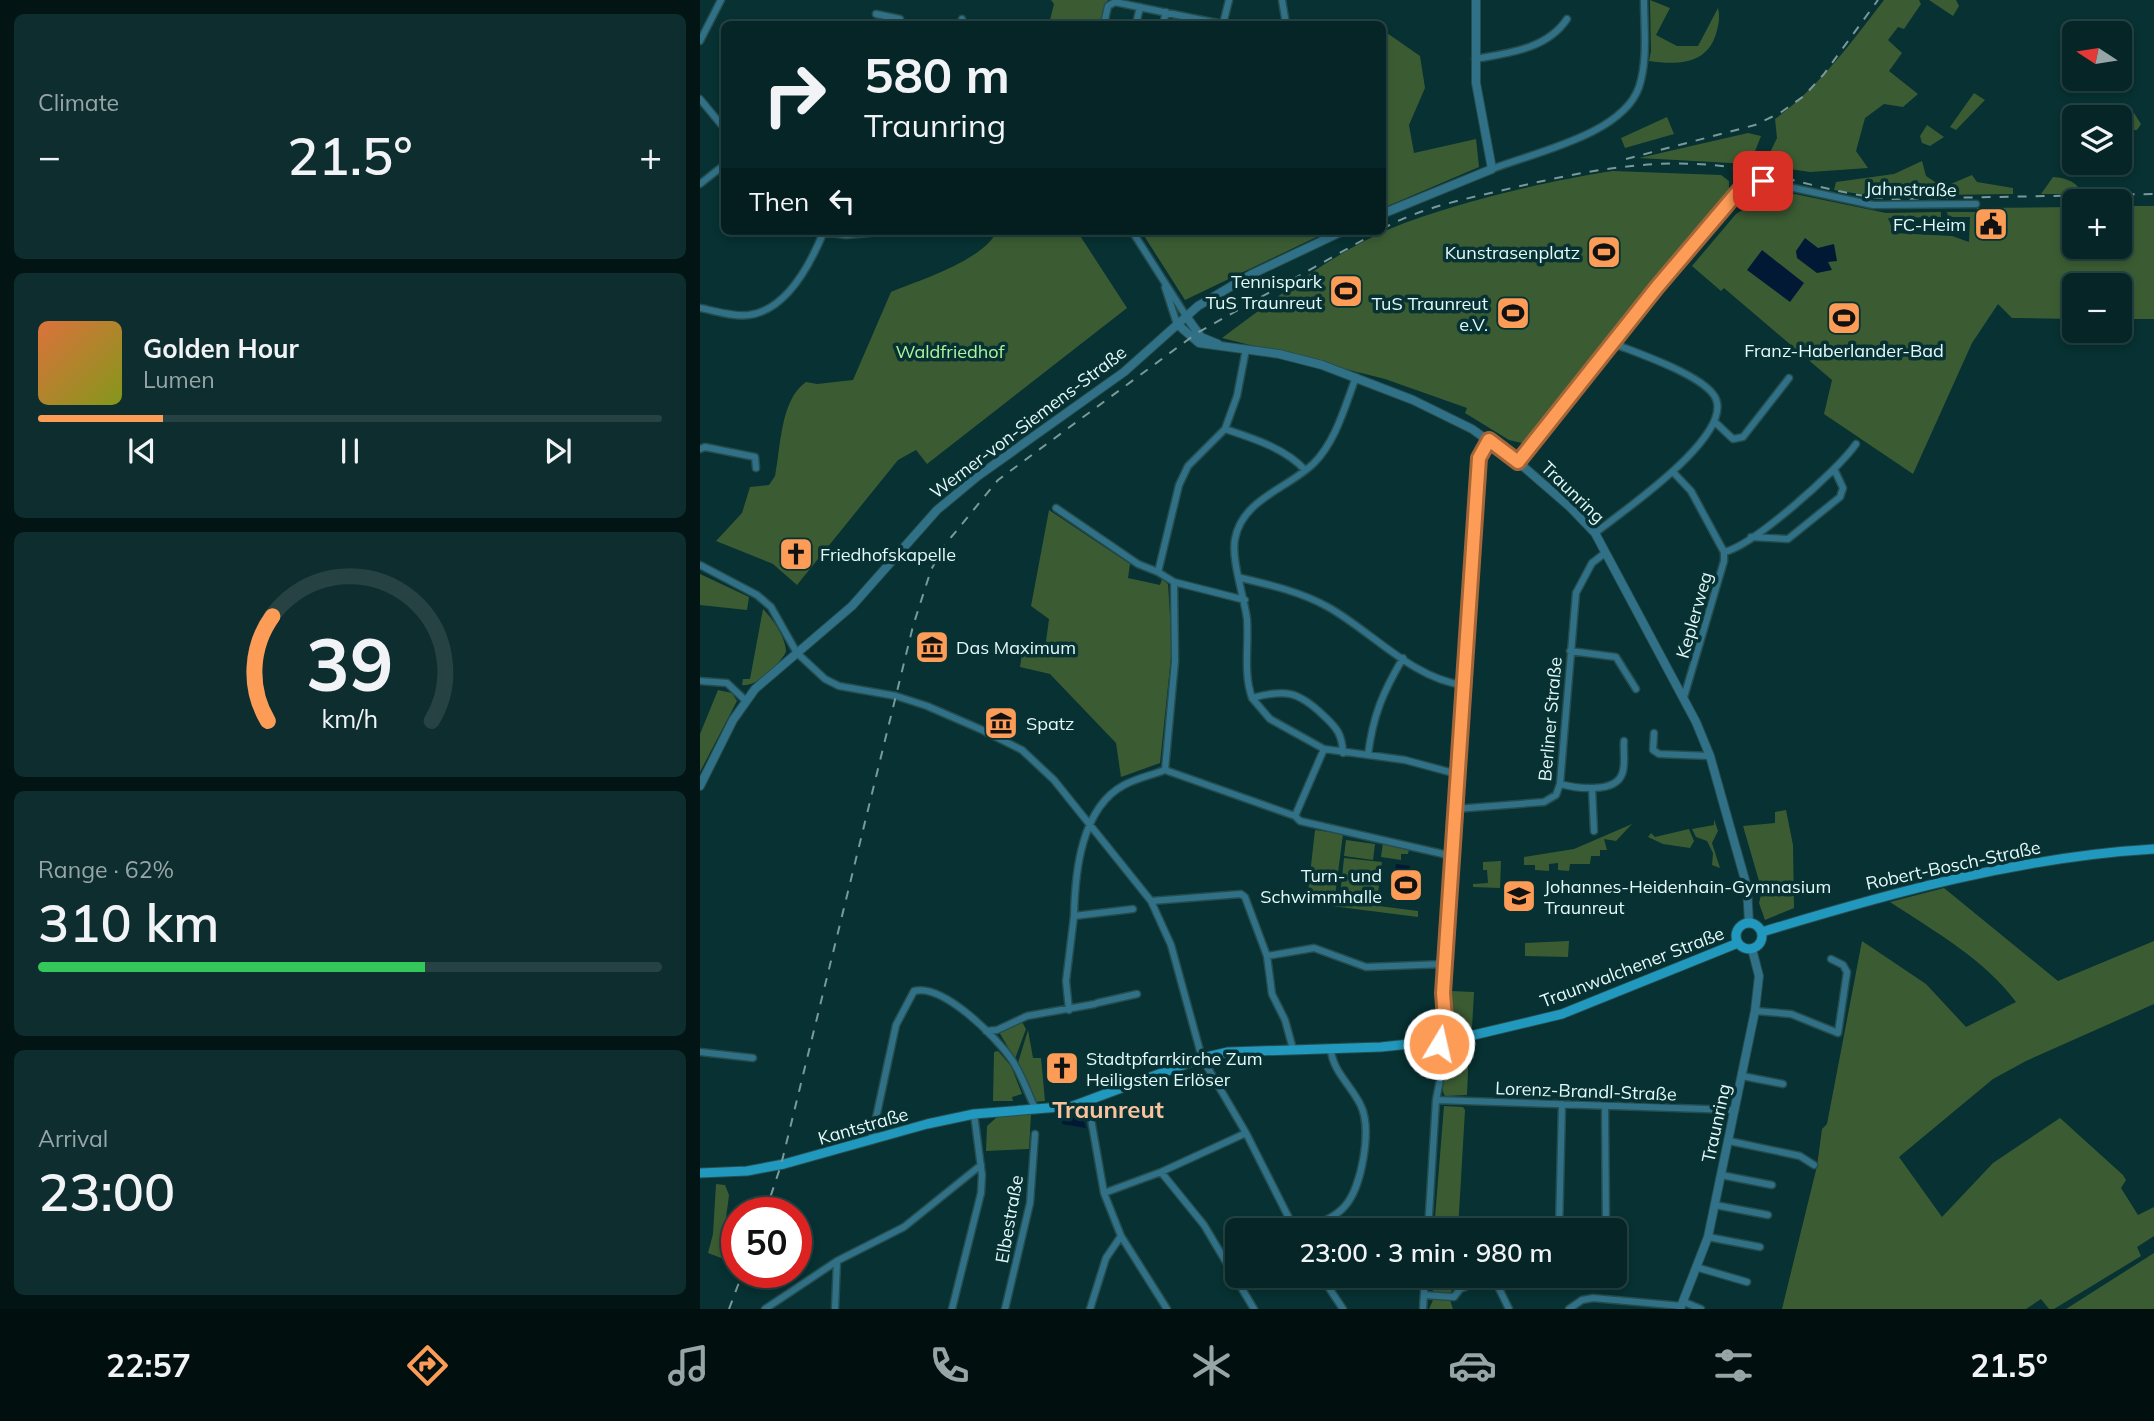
<!DOCTYPE html>
<html lang="en">
<head>
<meta charset="utf-8">
<style>
  body { margin:0; font-family:Mulish,sans-serif; background:#0e2d2e; color:#f1f3f6; height:100vh; display:flex; flex-direction:column; font-size:26px; white-space:nowrap }
  * { box-sizing:border-box; margin:0 }
  p { font-size:23px; color:#97a5a7 }
  .icon { flex:none; width:38px; height:38px; fill:none; stroke:currentColor; stroke-width:2; stroke-linecap:round; stroke-linejoin:round }
  .map { position:relative; flex:1; overflow:hidden }
  .drawer { display:flex; flex-direction:column; gap:14px; padding:14px; background:#031415; width:700px }
  .drawer>* { flex:none }
  .guide { position:absolute; left:21px; top:21px; width:665px; height:214px; border-radius:10px; box-shadow:0 4px 10px #0003,0 0 0 2px #264243; background:#052526; color:#f1f3f6; overflow:hidden }
  .needle { width:46px; rotate:282deg }
  .controls { position:absolute; left:1362px; top:21px; display:grid; gap:14px }
  .controls a { display:grid; place-items:center; width:70px; height:70px; border-radius:10px; background:#052526; box-shadow:0 4px 10px #0003,0 0 0 2px #264243; font-size:35px }
  .speed { position:absolute; left:21px; top:1197px; display:flex; gap:14px; font-size:35px; font-weight:700; text-align:center }
  .speed>* { display:grid; place-content:center; width:91px; height:91px; border-radius:50%; background:#052526; box-shadow:0 4px 10px #0003,0 0 0 2px #264243; line-height:1 }
  .speed .limit { border:10px solid #d22; background:#fff; color:#111 }
  .pin { position:absolute; display:grid; place-items:center; width:60px; height:60px; color:#fff; margin:-30px; border-radius:14px; box-shadow:0 4px 10px #0006 }
  .me { position:absolute; width:77px; margin:-38px; rotate:9deg; stroke-linejoin:round; filter:drop-shadow(0 0 5px #0008) }
  .turn { display:flex; align-items:center; gap:24px; height:147px; padding:0 28px; font-size:32px }
  .turn .icon { width:91px; height:91px; stroke-width:2.5 }
  .turn b { display:block; font-size:49px; line-height:60px }
  .then { display:flex; align-items:center; height:66px; padding:0 28px; background:#0003; gap:14px; font-size:26px }
  .big { font-size:52px; font-weight:600; line-height:1.1 }
  .drawer .card { flex:1; display:flex; flex-direction:column; justify-content:center; gap:10px; min-width:0; padding:0 24px; border-radius:10px; background:#0e2d2e }
  .drawer .dial { align-items:center; gap:0 }
  .dial svg { height:182px; overflow:visible; fill:none; stroke:#264243; stroke-width:7; stroke-linecap:round; text-anchor:middle }
  .dial text { fill:#f1f3f6; stroke:none }
  .song { display:flex; align-items:center; gap:21px }
  .cover { width:84px; height:84px; border-radius:10px; background:linear-gradient(135deg,hsl(20 70% 55%),hsl(70 70% 35%)) }
  .played { height:7px; border-radius:4px; background:linear-gradient(90deg,#fd9c56 20%,#264243 20%) }
  .keys { display:flex; justify-content:space-around; direction:ltr }
  .heat { display:flex; justify-content:space-between; align-items:center; font-size:38px; direction:ltr }
  .charge { height:10px; border-radius:5px; background:linear-gradient(90deg,#34c759 62%,#264243 0) }
  .trip { position:absolute; left:525px; top:1218px; width:402px; height:70px; border-radius:10px; background:#052526; box-shadow:0 4px 10px #0003,0 0 0 2px #264243; font-weight:600; line-height:70px; text-align:center }
  .tab-bar { display:flex; height:112px; justify-content:space-around; align-items:center; background:#020f0f; color:#97a5a7 }
  .tab-bar .icon { width:49px; height:49px }
  .tab-bar .active { color:#fd9c56 }
  .tab-bar b { font-size:32px; color:#f1f3f6 }
  main { display:flex; flex:1; min-height:0 }
  .map>svg:first-child { display:block }
  .green { fill:#3b5c33 }
  .water { fill:#021935 }
  .lines { fill:none; stroke-linecap:round; stroke-linejoin:round }
  .minor-casing { stroke:#264d4e; stroke-width:9 }
  .tertiary-casing { stroke:#264d4e; stroke-width:10 }
  .secondary-casing { stroke:#264d4e; stroke-width:11 }
  .minor { stroke:#317188; stroke-width:6 }
  .tertiary { stroke:#317188; stroke-width:8 }
  .secondary { stroke:#2198bd; stroke-width:9 }
  .rail { stroke:#7a999a; stroke-width:2; stroke-dasharray:9 9; stroke-linecap:butt }
  .route-casing { stroke:#a46538; stroke-width:18 }
  .route { stroke:#fd9c56; stroke-width:12 }
  .labels { text-anchor:middle; dominant-baseline:central; stroke-width:7; stroke-linejoin:round; paint-order:stroke }
  .street-label { font-size:18px; fill:#e4f9f9; stroke:#073132 }
  .poi-label { font-size:18px; fill:#e4f9f9; stroke:#073132; text-anchor:end }
  .park-label { font-size:18px; fill:#acf39c; stroke:#073132 }
  .district-label { font-size:24px; font-weight:bold; fill:#f9c29e; stroke:#073132 }
</style>
</head>
<body>
<main>
<section class="drawer">
<div class="card"><p>Climate</p>
<div class="heat"><a>−</a><b class="big">21.5°</b><a>+</a></div>
</div>
<div class="card">
<div class="song"><i class="cover"></i><div><b>Golden Hour</b><p>Lumen</p></div></div>
<div class="played"></div>
<div class="keys"><svg class="icon" aria-label="previous" viewBox="0 0 24 24"><path d="M18 5L8 12l10 7zM5 5v14"/></svg><svg class="icon" aria-label="pause" viewBox="0 0 24 24"><path d="M8 5v14M16 5v14"/></svg><svg class="icon" aria-label="next" viewBox="0 0 24 24"><path d="M6 5l10 7-10 7zM19 5v14"/></svg></div>
</div>
<div class="card dial"><svg viewBox="0 0 100 80">
<path d="M14 69A42 42 0 1 1 86 69"/>
<path d="M14 69A42 42 0 0 1 16 23" stroke="#fd9c56"/>
<text x="50" y="56" font-size="32" font-weight="700">39</text>
<text x="50" y="72" font-size="11">km/h</text>
</svg></div>
<div class="card"><p>Range · 62%</p><b class="big">310 km</b><div class="charge"></div></div>
<div class="card"><p>Arrival</p><b class="big">23:00</b></div>
</section>
<div class="map">
<svg width="1454" height="1309" viewBox="0 0 1454 1309">
  <rect width="100%" height="100%" fill="#073132"/>
  <path class="green" d="M351,0H408L402,24H349L354,4Z
    M950,0L970,8L956,35L977,46H998L1018,8C1020,16 1019,23 1017,30C1009,65 978,65 949,61L951,51Z
    M1184,0H1219L1221,4L1204,29L1198,27L1188,40L1202,53L1189,71L1218,94L1203,107L1184,104L1165,118L1156,151L1168,168L1110,172L1064,165L1077,138L1075,119C1120,86 1150,44 1184,0Z
    M1229,0H1256L1259,6L1253,16Z
    M687,33L720,56L725,88L709,125L714,153L776,139L779,167L683,208L682,54Z
    M1274,93L1285,100L1256,130L1250,127Z
    M1406,103H1411L1427,113H1434L1441,124L1437,130H1431L1419,122V117L1407,114Z
    M967,117L974,134L925,148L921,138Z
    M1227,125L1244,137L1230,146L1222,143L1220,136Z
    M1048,133L1061,136L1050,164L939,158Z
    M1222,161L1226,176L1238,184L1179,197L1134,190L1136,182L1194,174Z
    M913,171L1021,175L1029,181V195L826,444L809,440L765,413L767,408L685,379L522,338C575,299 630,254 692,228C754,203 846,181 913,171Z
    M1272,175L1277,182L1313,188V194L1239,195V189Z
    M1353,177C1366,178 1377,181 1382,194H1341Z
    M1056,186L1186,213L1241,212V217L1188,218L1194,233L1252,236L1269,242L1270,217H1248L1247,212H1277V208L1374,207V247H1419V206H1454V319H1419V285H1374V319L1312,318L1298,304L1272,343L1213,474L1124,414L1132,380L1024,288L1021,291L992,266L1036,214L1047,207Z
    M297,231H377L427,308L227,464L216,450L198,460L97,585L73,564L16,541L42,513L50,487L69,485L75,476C81,447 80,400 106,382L117,384L153,380L191,292C220,280 284,260 297,231Z
    M441,231H629L485,300Z
    M349,510L430,564L428,578L460,585L462,579L468,584L472,647L460,763L421,777L416,743L350,674L320,667L323,647L345,649L349,619L331,606Z
    M0,574L49,597L47,610L0,605Z
    M63,609C73,619 86,638 86,652C79,665 57,687 42,685L43,679H50Z
    M18,690L32,693L37,701L0,772V734Z
    M1086,810L1093,845L1094,908L1065,920L1059,903L1062,891L1043,826L1075,823V812Z
    M1014,819L1018,831L1012,843L1020,868L1012,865L1013,853L1007,841L996,837L992,829L1014,825Z
    M932,824L916,841L904,839L907,850H900V856H891L890,864H870L869,871L858,870V863L849,864V871L835,870V865H824V857L874,849Z
    M989,829L994,841L990,848L963,844L948,837L951,833L955,837Z
    M615,830L643,834L635,896L608,892Z
    M646,840L675,844L673,860L644,856Z
    M683,843L709,849L708,854H701V860L681,857Z
    M644,858L682,862L677,900L640,896Z
    M801,861L800,888L773,887V884L788,883L787,870H783V862Z
    M1244,888L1358,981L1454,941V1004L1326,1061L1293,1079L1199,1157L1242,1217L1293,1163L1360,1118L1423,1175L1426,1180L1421,1188L1438,1215L1454,1207V1236L1437,1247L1441,1256L1354,1309H1349L1341,1299L1326,1309H1082L1117,1166L1122,1129L1127,1124L1162,941L1226,984L1266,1027L1316,1002C1284,959 1234,931 1190,902Z
    M593,895L718,911V917L592,901Z
    M869,941L868,957L825,956V943Z
    M750,991L774,992L772,1028L759,1027L751,1017Z
    M322,1022L326,1029L315,1059L299,1032Z
    M328,1030L333,1058H341L345,1101L334,1102L317,1066Z
    M769,1045L767,1095L745,1096C735,1078 752,1053 769,1045Z
    M298,1051L311,1066L322,1094L312,1097L313,1101H293L294,1052Z
    M744,1106L763,1107L765,1110L758,1230H734Z
    M331,1114L329,1149L286,1151L287,1126L297,1117Z
    M16,1184L25,1185L29,1195L25,1226L37,1227V1264L8,1253L13,1234Z
    M1454,1253V1309H1366Z
    M731,1276H755L751,1293L734,1292L730,1287Z
    M733,1300H750L753,1309H729Z"/>
  <path class="water" d="M1105,238L1118,248L1134,244L1137,261L1128,262L1132,270L1117,273L1097,258L1096,251Z
    M1062,250L1104,283L1090,302L1047,270Z
    M696,864L710,866L706,893L693,892Z
    M382,1116L386,1128L362,1124V1118Z"/>
  <g class="lines">
    <g class="minor-casing">
      <path id="minor" d="M582,0L586,24
        M176,14L200,19L198,24
        M261,24L262,19
        M404,24L408,6L415,2L492,18
        M436,24L440,7
        M463,24L466,12
        M491,24L492,18L523,24L529,0
        M0,41L21,0
        M775,59C809,53 847,49 867,19
        M0,99L24,128
        M792,169C836,152 923,134 939,87C948,60 944,27 944,0
        M0,184L24,165
        M432,231L486,316
        M123,232L146,235L191,231
        M465,287L477,324
        M0,308C16,311 33,317 49,315C87,310 111,263 124,231
        M1016,423L1033,439L1043,437L1089,378
        M525,429C552,438 585,448 605,470
        M0,449L5,447L55,457L56,468
        M818,462L957,287L1047,181L1066,182L1173,205L1276,204
        M973,472L991,491L1024,552V561L984,697
        M356,508L438,564L458,572
        M895,533C920,513 1042,431 1013,394C997,373 937,353 912,343
        M1051,537L1088,539L1140,497L1143,488L1135,471
        M1024,552C1053,546 1138,470 1156,444
        M0,565L57,595L71,607L97,653L125,679L139,686L196,696L227,706L280,729L322,750L354,780L451,901L471,945L502,1058L546,1133L595,1230
        M541,578C571,585 601,592 628,607C671,631 713,679 763,685
        M474,582L545,600
        M870,651L916,657L936,689
        M0,681L27,683L45,700
        M552,698C543,672 549,646 547,619C544,596 531,560 535,539C542,499 589,488 614,463C636,441 645,406 656,377
        M954,733L953,750L959,754L1010,756
        M643,753C642,734 637,728 623,715C598,691 585,689 552,698L570,719L624,749L705,760L757,774
        M668,755C673,715 683,692 703,658
        M465,770L475,661L474,582L458,572L479,485L488,466L525,429L537,396L546,349
        M860,784C875,788 915,794 922,774C926,765 923,751 924,741
        M892,788L894,831
        M755,809L844,802L856,795L860,784L876,593L892,563L905,553
        M595,816L624,749
        M451,901L541,894L545,897L567,956L572,994L585,1020L593,1049
        M374,916C375,872 381,808 424,785C437,778 452,775 465,770L595,816L600,821L752,856
        M567,956L614,948L666,967L745,964
        M397,1003L437,994
        M369,1010L366,981L374,916L433,909
        M1055,1011L1091,1014L1138,1033L1147,972L1143,965L1131,959
        M286,1031L297,1030L327,1016L395,1004
        M746,1031L743,993L778,462L789,440
        M0,1052L53,1058
        M1042,1076L1083,1084
        M736,1100L1035,1110
        M388,1102L404,1193L421,1236L467,1309
        M905,1106L906,1230
        M171,1141L196,1025L214,991C243,983 296,1037 312,1060C322,1075 328,1094 336,1110
        M1029,1141L1100,1156L1114,1165
        M461,1172L504,1225L554,1309
        M1021,1175L1072,1185
        M404,1193L461,1172L546,1133
        M1015,1205L1068,1215
        M603,1230C617,1224 635,1218 645,1206C662,1187 672,1129 661,1106C652,1086 632,1071 631,1049
        M728,1230L736,1100L746,1050
        M859,1230L862,1104
        M1008,1237L1060,1247
        M999,1268L1047,1282
        M621,1276L643,1309
        M793,1276L809,1309
        M724,1295L754,1297L760,1289L790,1276
        M984,1302L1001,1309
        M65,1309L137,1261L204,1227L281,1165
        M135,1309L137,1261
        M252,1309L281,1193L282,1175L274,1114
        M305,1309L330,1203L335,1134
        M390,1309L406,1258L421,1236
        M723,1309L725,1276
        M869,1309L882,1300L893,1298L982,1306"/>
    </g>
    <g class="tertiary-casing">
      <path id="tertiary" d="M682,214L792,169L776,83V0
        M486,316L501,337L518,344
        M477,324L499,343L579,354L622,365L713,400L772,429L818,462L870,507L895,533L996,722L1010,756L1047,887L1049,923
        M0,786L33,720L55,689L152,606L237,510L278,476L424,372L498,306L552,274L643,231
        M980,1309L1008,1237L1055,1011L1059,976L1052,949"/>
    </g>
    <g class="secondary-casing">
      <path id="secondary" d="M1036 936a13 13 0 1 1 26 0a13 13 0 1 1-26 0Z
        M1062,932C1190,893 1319,857 1454,849
        M738 1040a9 9 0 1 1 18 0a9 9 0 1 1-18 0Z
        M757,1039L862,1014L1038,943
        M0,1173L47,1171L84,1164L227,1124L274,1114L373,1106L502,1058L528,1052L681,1047L738,1041"/>
    </g>
    <use href="#minor" class="minor"/>
    <use href="#tertiary" class="tertiary"/>
    <use href="#secondary" class="secondary"/>
    <path class="rail" d="M926,159L1055,125L1080,113L1104,96L1124,74L1178,0
      M682,229C718,209 760,200 799,191C876,173 950,156 1030,167C1085,175 1136,195 1191,199L1454,194
      M65,1213L81,1165L213,626L231,570L244,546L298,480L497,333L679,231
      M29,1309L43,1272"/>
  </g>
  <g class="lines">
    <g class="route-casing">
      <path id="route" d="M739,1044V1036L746,1031L743,993L779,458L789,440L818,462L957,287L1047,181H1063"/>
    </g>
    <use href="#route" class="route"/>
  </g>
  <defs>
    <g id="civic-square" transform="scale(1.75)"><rect x="-9" y="-9" width="18" height="18" rx="4" fill="#fd9c56" stroke="#073132"/><path d="M-.6-6.5H3V-4.5H.6V-3L4-1V1h2V6H-6V1h2V-1L-.6-3ZM-1.2 2.5V6h2.4V2.5Z" fill="#111"/></g>
    <g id="stadium-square" transform="scale(1.75)"><rect x="-9" y="-9" width="18" height="18" rx="4" fill="#fd9c56" stroke="#073132"/><path d="M0-5a6.5 5 0 1 0 0 10a6.5 5 0 1 0 0-10ZM-3.5-1.8h7v3.6h-7Z" fill="#111"/></g>
    <g id="church-square" transform="scale(1.75)"><rect x="-9" y="-9" width="18" height="18" rx="4" fill="#fd9c56" stroke="#073132"/><path d="M-1.2-6h2.4v3.5h3.3v2.4h-3.3V6h-2.4V-.1h-3.3v-2.4h3.3Z" fill="#111"/></g>
    <g id="museum-square" transform="scale(1.75)"><rect x="-9" y="-9" width="18" height="18" rx="4" fill="#fd9c56" stroke="#073132"/><path d="M0-6L6-3V-2H-6V-3ZM-5-1h2V3h-2ZM-1-1h2V3h-2ZM3-1h2V3H3ZM-6 4H6V6H-6Z" fill="#111"/></g>
    <g id="school-square" transform="scale(1.75)"><rect x="-9" y="-9" width="18" height="18" rx="4" fill="#fd9c56" stroke="#073132"/><path d="M0-5L7-2L0 1L-7-2ZM-4 1L0 2.5L4 1V4Q0 6-4 4Z" fill="#111"/></g>
  </defs>
  <g fill-rule="evenodd">
    <use href="#civic-square" x="1291" y="224"/>
    <use href="#stadium-square" x="904" y="252"/>
    <use href="#stadium-square" x="646" y="291"/>
    <use href="#stadium-square" x="813" y="313"/>
    <use href="#stadium-square" x="1144" y="318"/>
    <use href="#church-square" x="96" y="554"/>
    <use href="#museum-square" x="232" y="647"/>
    <use href="#museum-square" x="301" y="723"/>
    <use href="#stadium-square" x="706" y="885"/>
    <use href="#school-square" x="819" y="896"/>
    <use href="#church-square" x="362" y="1068"/>
  </g>
  <g class="labels">
    <g class="street-label">
      <text transform="translate(1211 189) rotate(1)">Jahnstraße</text>
      <text transform="translate(328 422) rotate(-37)">Werner-von-Siemens-Straße</text>
      <text transform="translate(873 492) rotate(44)">Traunring</text>
      <text transform="translate(994 615) rotate(-74)">Keplerweg</text>
      <text transform="translate(850 719) rotate(-85)">Berliner Straße</text>
      <text transform="translate(1253 865) rotate(-12)">Robert-Bosch-Straße</text>
      <text transform="translate(932 967) rotate(-21)">Traunwalchener Straße</text>
      <text transform="translate(886 1091) rotate(2)">Lorenz-Brandl-Straße</text>
      <text transform="translate(1016 1123) rotate(-78)">Traunring</text>
      <text transform="translate(163 1126) rotate(-16)">Kantstraße</text>
      <text transform="translate(309 1219) rotate(-80)">Elbestraße</text>
    </g>
    <g class="poi-label">
      <text x="1266" y="224">FC-Heim</text>
      <text x="880" y="252">Kunstrasenplatz</text>
      <text x="622" y="281">Tennispark<tspan x="622" dy="21">TuS Traunreut</tspan></text>
      <text x="788" y="303">TuS Traunreut<tspan x="788" dy="21">e.V.</tspan></text>
      <text x="1144" y="350" text-anchor="middle">Franz-Haberlander-Bad</text>
      <text x="120" y="554" text-anchor="start">Friedhofskapelle</text>
      <text x="256" y="647" text-anchor="start">Das Maximum</text>
      <text x="326" y="723" text-anchor="start">Spatz</text>
      <text x="682" y="875">Turn- und<tspan x="682" dy="21">Schwimmhalle</tspan></text>
      <text x="844" y="886" text-anchor="start">Johannes-Heidenhain-Gymnasium<tspan x="844" dy="21">Traunreut</tspan></text>
      <text x="386" y="1058" text-anchor="start">Stadtpfarrkirche Zum<tspan x="386" dy="21">Heiligsten Erlöser</tspan></text>
    </g>
    <g class="park-label">
      <text x="250" y="351">Waldfriedhof</text>
    </g>
    <g class="district-label">
      <text x="408" y="1109">Traunreut</text>
    </g>
  </g>
</svg>
<div class="controls">
<a><svg class="needle" viewBox="-14 -14 28 28"><path d="M0-13l5 13h-10z" fill="#e53935"/><path d="M0 13l5-13h-10z" fill="#97a5a7"/></svg></a>
<a><svg class="icon" aria-label="layers" viewBox="0 0 24 24"><path d="M12 4l9 5-9 5-9-5zM3 14l9 5 9-5"/></svg></a>
<a>+</a>
<a>−</a>
</div>
<div class="speed"><div class="limit">50</div></div>
<div class="pin" style="left:1063px;top:181px;background:#d93025"><svg class="icon" aria-label="arrive" viewBox="0 0 24 24"><path d="M6 21V4h12l-3 4 3 4H6"/></svg></div>
<svg class="me" style="left:739px;top:1044px" viewBox="-20 -20 40 40"><circle r="17" fill="#fd9c56" stroke="#fff" stroke-width="3"/><path d="M0-11L8 9 0 5-8 9z" fill="#fff"/></svg>
<div class="trip">23:00 · 3 min · 980 m</div>
<div class="guide">
<div class="turn"><svg class="icon" aria-label="right" viewBox="0 0 24 24"><path d="M7 20v-9h11M14 6l5 5-5 5"/></svg><div><b>580 m</b>Traunring</div></div>
<div class="then">Then<svg class="icon" aria-label="left" viewBox="0 0 24 24"><path d="M17 20v-9H6M10 6l-5 5 5 5"/></svg></div>
</div>
</div>
</main>
<nav class="tab-bar">
<b>22:57</b>
<svg class="icon active" aria-label="directions" viewBox="0 0 24 24"><path d="M12 3l9 9-9 9-9-9zM9 14v-3h6M13 9l2 2-2 2"/></svg>
<svg class="icon" aria-label="music" viewBox="0 0 24 24"><path d="M9 18V5l10-2v13"/><circle cx="6" cy="18" r="3"/><circle cx="16" cy="16" r="3"/></svg>
<svg class="icon" aria-label="phone" viewBox="0 0 24 24"><path d="M5 4h4l2 5-3 2q2 4 5 5l2-3 5 2v4C11 20 4 13 5 4z"/></svg>
<svg class="icon" aria-label="climate" viewBox="0 0 24 24"><path d="M12 3v18M4 7l16 10M4 17L20 7"/></svg>
<svg class="icon" aria-label="car" viewBox="0 0 24 24"><path d="M5 17H2v-5l4-1 3-4h7l3 4 3 1v5h-3M9 17h6M6 11h13"/><circle cx="7" cy="17" r="2"/><circle cx="17" cy="17" r="2"/></svg>
<svg class="icon" aria-label="filters" viewBox="0 0 24 24"><path d="M4 7h16M4 17h16"/><circle cx="9" cy="7" r="2"/><circle cx="15" cy="17" r="2"/></svg>
<b>21.5°</b>
</nav>
</body>
</html>
